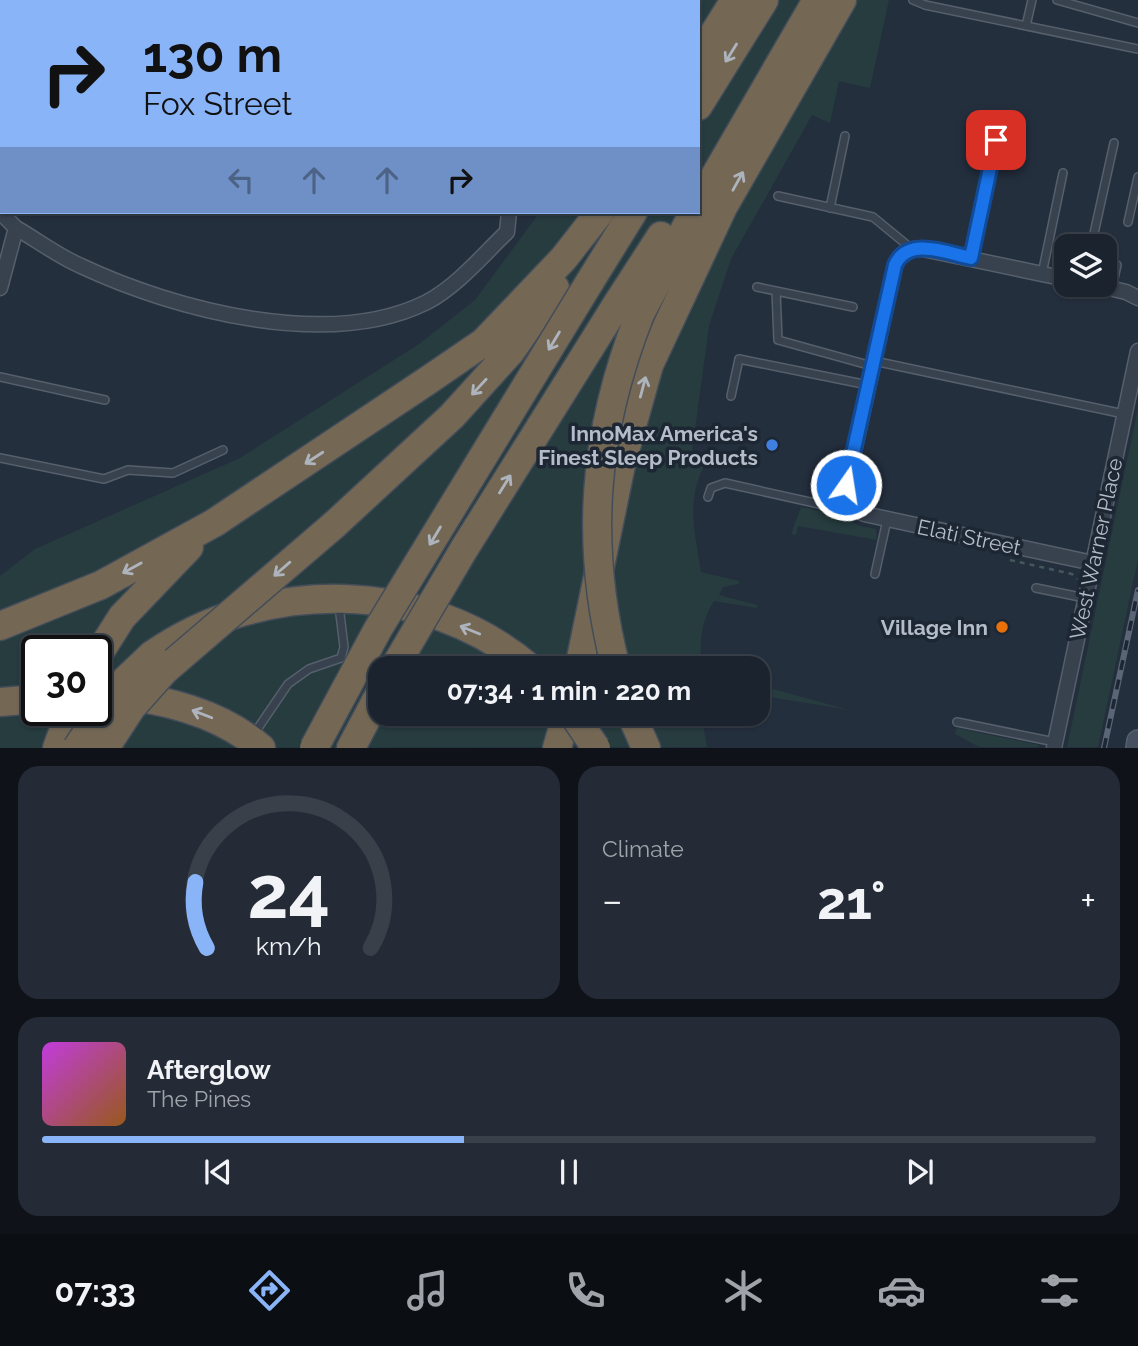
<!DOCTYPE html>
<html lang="en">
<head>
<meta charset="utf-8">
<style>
  body { margin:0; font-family:Raleway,sans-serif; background:#242b36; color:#f1f3f6; height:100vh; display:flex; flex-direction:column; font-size:26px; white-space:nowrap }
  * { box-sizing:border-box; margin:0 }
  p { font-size:23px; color:#a0a4aa }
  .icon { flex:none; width:38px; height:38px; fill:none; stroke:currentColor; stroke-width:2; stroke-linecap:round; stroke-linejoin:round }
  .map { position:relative; height:748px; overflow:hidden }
  .sheet { display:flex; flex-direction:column; gap:18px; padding:18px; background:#0f1319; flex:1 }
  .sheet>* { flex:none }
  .top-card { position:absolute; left:0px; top:0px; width:700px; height:214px; box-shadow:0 2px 5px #0004,0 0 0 2px #39404a; background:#8ab4f8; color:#111; overflow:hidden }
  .buttons { position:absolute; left:1054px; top:234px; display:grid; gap:14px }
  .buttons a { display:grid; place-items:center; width:63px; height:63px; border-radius:14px; background:#1b232e; box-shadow:0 2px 5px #0004,0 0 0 2px #39404a; font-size:35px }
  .speed { position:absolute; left:21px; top:635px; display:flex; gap:14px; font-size:35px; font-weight:700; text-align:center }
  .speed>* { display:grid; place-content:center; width:91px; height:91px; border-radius:50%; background:#1b232e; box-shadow:0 2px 5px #0004,0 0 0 2px #39404a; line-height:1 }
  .speed .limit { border:4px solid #111; border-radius:10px; background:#fff; color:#111 }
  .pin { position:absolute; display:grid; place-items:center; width:60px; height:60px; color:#fff; margin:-30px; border-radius:14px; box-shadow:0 4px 10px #0006 }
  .me { position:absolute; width:77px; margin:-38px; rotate:13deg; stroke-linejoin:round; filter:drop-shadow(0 0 5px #0008) }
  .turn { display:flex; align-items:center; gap:24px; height:147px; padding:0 28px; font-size:32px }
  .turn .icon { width:91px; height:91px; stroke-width:2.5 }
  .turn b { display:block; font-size:49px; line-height:60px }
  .lanes { display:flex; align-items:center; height:66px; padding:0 28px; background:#0003; justify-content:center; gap:35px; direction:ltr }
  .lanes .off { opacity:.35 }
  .big { font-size:52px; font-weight:700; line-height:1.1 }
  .sheet .widget { flex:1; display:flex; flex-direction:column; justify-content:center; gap:10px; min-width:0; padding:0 24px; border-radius:21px; background:#242b36 }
  .sheet .dial { align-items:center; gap:0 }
  .dial svg { height:182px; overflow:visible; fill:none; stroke:#39404a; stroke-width:7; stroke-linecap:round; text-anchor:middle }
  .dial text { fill:#f1f3f6; stroke:none }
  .song { display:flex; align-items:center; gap:21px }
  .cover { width:84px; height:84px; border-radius:10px; background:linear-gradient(135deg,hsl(290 70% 55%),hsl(30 70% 35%)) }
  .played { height:7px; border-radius:4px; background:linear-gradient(90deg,#8ab4f8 40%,#39404a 40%) }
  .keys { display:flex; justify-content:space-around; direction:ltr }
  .heat { display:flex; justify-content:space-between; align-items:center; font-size:38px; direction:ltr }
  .sheet .tiles { flex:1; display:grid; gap:18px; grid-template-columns:1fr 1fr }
  .widget:last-child { grid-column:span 2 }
  .trip { position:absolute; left:368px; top:656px; width:402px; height:70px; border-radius:21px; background:#1b232e; box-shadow:0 2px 5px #0004,0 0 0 2px #39404a; font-weight:700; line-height:70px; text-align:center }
  .menu { display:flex; height:112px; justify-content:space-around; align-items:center; background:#0b0e12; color:#a0a4aa }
  .menu .icon { width:49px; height:49px }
  .menu .current { color:#8ab4f8 }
  .menu b { font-size:32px; color:#f1f3f6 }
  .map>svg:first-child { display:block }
  .green { fill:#263c3f; fill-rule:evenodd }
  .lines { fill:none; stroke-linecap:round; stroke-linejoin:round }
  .lane-casing { stroke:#565f6c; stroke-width:10 }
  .street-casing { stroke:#565f6c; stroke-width:17 }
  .secondary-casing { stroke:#565f6c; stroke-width:24 }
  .highway-casing { stroke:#434c59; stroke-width:31 }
  .path { stroke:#44595c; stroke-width:2.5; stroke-dasharray:5 5; stroke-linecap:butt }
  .lane { stroke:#38414e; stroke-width:7 }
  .street { stroke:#38414e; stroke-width:14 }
  .secondary { stroke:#465061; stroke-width:21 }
  .highway { stroke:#746855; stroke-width:28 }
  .rail-casing { stroke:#5a6575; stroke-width:6 }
  .rail { stroke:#1d2633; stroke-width:3.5; stroke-dasharray:10; stroke-linecap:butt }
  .highway-bridge-casing { stroke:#434c59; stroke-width:31; stroke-linecap:butt }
  .highway-bridge { stroke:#746855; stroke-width:28 }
  .oneway { stroke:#aeb4bd }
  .route-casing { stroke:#114b97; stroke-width:18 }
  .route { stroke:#1a73e8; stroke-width:12 }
  .shop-dot { fill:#3f7fe0; stroke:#1d2633; stroke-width:2.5 }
  .food-dot { fill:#e8710a; stroke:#1d2633; stroke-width:2.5 }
  .labels { text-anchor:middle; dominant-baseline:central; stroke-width:7; stroke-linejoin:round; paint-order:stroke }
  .poi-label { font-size:21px; font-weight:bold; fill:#b4bcc9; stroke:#1d2633; text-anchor:end }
  .street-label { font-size:21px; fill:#b4bcc9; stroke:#1d2633 }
</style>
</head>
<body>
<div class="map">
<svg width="1138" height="748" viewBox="0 0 1138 748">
  <rect width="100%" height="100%" fill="#242f3e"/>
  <path class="green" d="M687,0H889L870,88L839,81L830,123L812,115L731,259L709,326L691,459L706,462C685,501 695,531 701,572L739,581V584L723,587L719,595L757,605V608L714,601C701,622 700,638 701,662L711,661L714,668H380V714H701L707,747L0,748V576L35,549L240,458L419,344L475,300L540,212H698V2ZM37,651H96V710H37Z
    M1138,408V559L1098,747H1067Z
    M801,507L842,516L860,526L876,529L877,540L798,526L796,535L791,534Z
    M758,685L849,710L758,695Z
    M957,728L1039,745V747H979L955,734Z"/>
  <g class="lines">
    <g class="lane-casing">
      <path id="lane" d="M913,0L925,5L1138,49
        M1057,0L1138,23
        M1026,26L1032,0
        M778,196L873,217L912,249
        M830,208L845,136
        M1128,222L1138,177
        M1091,247L1114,143
        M971,258L996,140
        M1042,274L1063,173
        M757,287L853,307
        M1112,288L1117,265
        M776,291L778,340L872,366
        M874,361L1124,414
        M0,377L105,400
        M731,396L739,359L868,385
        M0,458L104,479L128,470L173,473L223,450
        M708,497L711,488L725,483L837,508L849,504
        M875,574L887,520
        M1036,588L1085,598
        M957,722L1055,742
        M254,734L288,684L309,669L341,658L344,647L339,606"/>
    </g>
    <g class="street-casing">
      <path id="street" d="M31,0L35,2
        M180,2V0
        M0,212L16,228L0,288
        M16,228C37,240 58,256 81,266C175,310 329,351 427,302C457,286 482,256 507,232L509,212
        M1066,279L923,249C909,248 901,252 895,265L845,492L849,504L864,514L1093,563
        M1096,285L1126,292L1138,298
        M1054,748L1138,351"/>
    </g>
    <g class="secondary-casing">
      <path id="secondary" d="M1137,748L1138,741"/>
    </g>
    <g class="highway-casing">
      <path id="highway" d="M698,59L735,0
        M698,106L764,0
        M698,205L817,0
        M589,283L633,212
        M619,301L661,236
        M640,314L694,212
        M334,525L452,416L511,351L555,288
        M0,626L101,585L214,523L427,381L484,342L564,258L600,212
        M152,655C263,577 426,579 530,668
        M96,658L122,617L189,547
        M579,668L621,465L649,365L723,207L842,0
        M118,695C169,700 221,714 261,748
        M0,702L37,699
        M631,714L646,748
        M57,748L71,710
        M351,748L380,693
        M557,748L567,714"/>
    </g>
    <path class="path" d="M1010,560L1072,574L1077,579"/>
    <use href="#lane" class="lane"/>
    <use href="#street" class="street"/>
    <use href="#secondary" class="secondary"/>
    <use href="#highway" class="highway"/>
    <g class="rail-casing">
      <path id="rail" d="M1104,748L1138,590"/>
    </g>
    <use href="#rail" class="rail"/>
    <g class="highway-bridge-casing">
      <path id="highway-bridge" d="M394,668L464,549L619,301
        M616,668C584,544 593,433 640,314
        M573,714L596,748
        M77,748L115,690L152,655
        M105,748L131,708L165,670L334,525
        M314,748L378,629L589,283"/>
    </g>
    <use href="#highway-bridge" class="highway-bridge"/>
  </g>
  <defs><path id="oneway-shaft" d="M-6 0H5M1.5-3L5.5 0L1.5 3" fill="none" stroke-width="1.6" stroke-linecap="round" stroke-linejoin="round" transform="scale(1.75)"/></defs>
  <g class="oneway">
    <use href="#oneway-shaft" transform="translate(731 53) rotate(122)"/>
    <use href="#oneway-shaft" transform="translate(738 181) rotate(-61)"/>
    <use href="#oneway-shaft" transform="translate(554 341) rotate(121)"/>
    <use href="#oneway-shaft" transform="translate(479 387) rotate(133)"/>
    <use href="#oneway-shaft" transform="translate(643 387) rotate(-75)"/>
    <use href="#oneway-shaft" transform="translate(314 458) rotate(147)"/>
    <use href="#oneway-shaft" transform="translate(505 484) rotate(-58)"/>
    <use href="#oneway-shaft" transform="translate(435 536) rotate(121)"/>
    <use href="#oneway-shaft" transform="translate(132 568) rotate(151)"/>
    <use href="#oneway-shaft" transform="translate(282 569) rotate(139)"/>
    <use href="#oneway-shaft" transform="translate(470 630) rotate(-158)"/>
    <use href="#oneway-shaft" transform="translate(202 714) rotate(-159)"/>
  </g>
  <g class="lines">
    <g class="route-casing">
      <path id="route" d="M846,485L895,265C908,236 947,253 971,258L996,140"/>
    </g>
    <use href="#route" class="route"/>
  </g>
  <circle class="shop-dot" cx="772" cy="445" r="7"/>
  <circle class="food-dot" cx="1002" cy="627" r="7"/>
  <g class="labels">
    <g class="poi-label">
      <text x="758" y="433">InnoMax America's<tspan x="758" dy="24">Finest Sleep Products</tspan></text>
      <text x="988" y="627">Village Inn</text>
    </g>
    <g class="street-label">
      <text transform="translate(969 537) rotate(12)">Elati Street</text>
      <text transform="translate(1096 549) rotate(-78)">West Warner Place</text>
    </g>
  </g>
</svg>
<div class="buttons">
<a><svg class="icon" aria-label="layers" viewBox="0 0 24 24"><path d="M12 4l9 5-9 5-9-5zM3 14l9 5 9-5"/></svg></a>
</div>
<div class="speed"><div class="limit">30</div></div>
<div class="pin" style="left:996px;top:140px;background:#d93025"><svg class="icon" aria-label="arrive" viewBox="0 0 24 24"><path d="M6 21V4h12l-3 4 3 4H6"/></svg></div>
<svg class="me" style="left:846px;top:485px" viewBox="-20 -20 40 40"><circle r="17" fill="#1a73e8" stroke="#fff" stroke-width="3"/><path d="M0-11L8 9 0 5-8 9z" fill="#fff"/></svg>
<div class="trip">07:34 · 1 min · 220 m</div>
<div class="top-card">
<div class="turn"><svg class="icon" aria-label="right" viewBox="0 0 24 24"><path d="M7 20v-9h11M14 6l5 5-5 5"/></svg><div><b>130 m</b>Fox Street</div></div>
<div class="lanes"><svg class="icon off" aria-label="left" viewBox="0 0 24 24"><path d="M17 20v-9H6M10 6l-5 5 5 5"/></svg><svg class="icon off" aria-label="ahead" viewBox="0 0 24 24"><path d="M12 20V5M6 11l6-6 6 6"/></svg><svg class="icon off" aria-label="ahead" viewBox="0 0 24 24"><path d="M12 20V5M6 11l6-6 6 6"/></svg><svg class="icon" aria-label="right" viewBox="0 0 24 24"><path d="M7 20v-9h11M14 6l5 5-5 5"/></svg></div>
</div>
</div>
<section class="sheet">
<div class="tiles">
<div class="widget dial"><svg viewBox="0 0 100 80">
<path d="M14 69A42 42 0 1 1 86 69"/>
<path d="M14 69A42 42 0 0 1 9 40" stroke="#8ab4f8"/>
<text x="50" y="56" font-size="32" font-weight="700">24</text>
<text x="50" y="72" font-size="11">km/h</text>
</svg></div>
<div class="widget"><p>Climate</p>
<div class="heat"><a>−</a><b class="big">21°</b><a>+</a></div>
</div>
<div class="widget">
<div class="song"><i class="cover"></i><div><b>Afterglow</b><p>The Pines</p></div></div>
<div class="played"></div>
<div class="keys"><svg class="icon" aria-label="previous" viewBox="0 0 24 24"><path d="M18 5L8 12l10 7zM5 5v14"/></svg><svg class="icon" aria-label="pause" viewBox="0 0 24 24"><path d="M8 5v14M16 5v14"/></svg><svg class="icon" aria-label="next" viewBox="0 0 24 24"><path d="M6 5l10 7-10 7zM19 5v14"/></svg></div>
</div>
</div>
</section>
<nav class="menu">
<b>07:33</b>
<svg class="icon current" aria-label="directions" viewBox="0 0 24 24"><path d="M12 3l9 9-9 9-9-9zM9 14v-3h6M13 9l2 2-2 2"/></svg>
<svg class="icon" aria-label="music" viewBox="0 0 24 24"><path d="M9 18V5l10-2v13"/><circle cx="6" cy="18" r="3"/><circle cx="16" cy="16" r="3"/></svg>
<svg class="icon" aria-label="phone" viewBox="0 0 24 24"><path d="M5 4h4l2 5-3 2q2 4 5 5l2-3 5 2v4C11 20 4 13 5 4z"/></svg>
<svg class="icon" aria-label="climate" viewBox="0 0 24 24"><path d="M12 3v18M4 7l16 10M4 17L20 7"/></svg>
<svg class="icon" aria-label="car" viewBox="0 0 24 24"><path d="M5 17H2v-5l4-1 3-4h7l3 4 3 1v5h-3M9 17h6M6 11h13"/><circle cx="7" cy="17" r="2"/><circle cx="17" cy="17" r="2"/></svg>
<svg class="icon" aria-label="filters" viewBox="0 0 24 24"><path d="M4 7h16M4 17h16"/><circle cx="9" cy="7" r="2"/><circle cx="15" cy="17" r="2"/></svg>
</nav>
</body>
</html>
